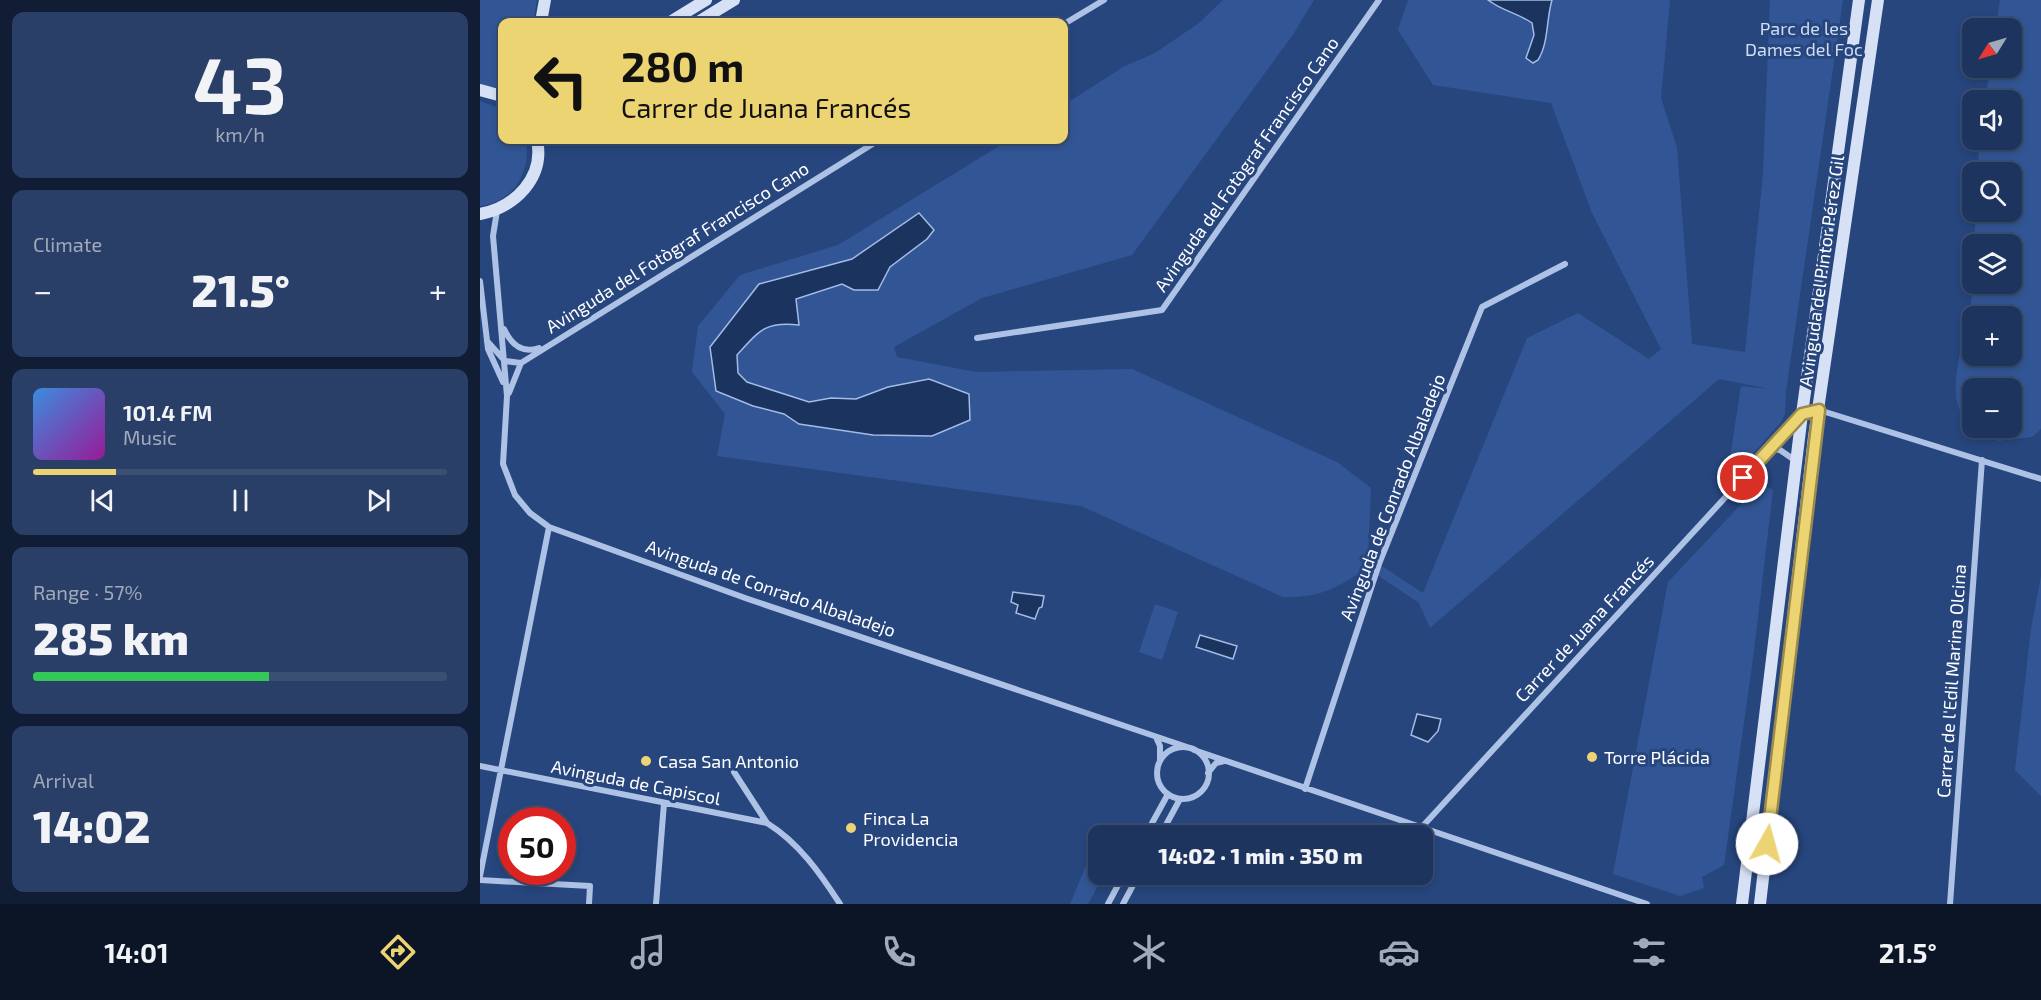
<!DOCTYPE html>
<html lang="en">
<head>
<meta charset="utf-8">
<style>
  body { margin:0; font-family:"Exo 2",sans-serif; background:#2a3f67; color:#f1f3f6; height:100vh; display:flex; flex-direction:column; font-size:22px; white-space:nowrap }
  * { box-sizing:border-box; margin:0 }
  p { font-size:20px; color:#a0aabc }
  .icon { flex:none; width:33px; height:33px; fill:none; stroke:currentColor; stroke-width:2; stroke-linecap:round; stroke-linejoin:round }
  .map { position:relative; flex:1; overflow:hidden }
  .panel { display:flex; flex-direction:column; gap:12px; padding:12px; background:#101d34; width:480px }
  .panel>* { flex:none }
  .top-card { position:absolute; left:18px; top:18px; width:570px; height:126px; border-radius:12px; box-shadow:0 3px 9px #0003,0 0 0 2px #3b4f73; background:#edd473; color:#111; overflow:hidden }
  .needle { width:39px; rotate:233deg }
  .controls { position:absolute; left:1482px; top:18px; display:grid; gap:12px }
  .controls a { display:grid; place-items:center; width:60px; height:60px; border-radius:12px; background:#1d345e; box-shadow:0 3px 9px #0003,0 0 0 2px #3b4f73; font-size:30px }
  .speed { position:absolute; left:18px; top:807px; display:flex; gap:12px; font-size:30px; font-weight:700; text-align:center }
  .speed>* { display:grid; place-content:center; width:78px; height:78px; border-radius:50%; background:#1d345e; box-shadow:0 3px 9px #0003,0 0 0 2px #3b4f73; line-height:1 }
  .speed .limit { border:9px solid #d22; background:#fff; color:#111 }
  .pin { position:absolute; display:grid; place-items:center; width:51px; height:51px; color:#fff; margin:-26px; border:3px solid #fff; border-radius:50%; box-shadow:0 2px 6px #0007 }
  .me { position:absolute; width:66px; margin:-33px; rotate:7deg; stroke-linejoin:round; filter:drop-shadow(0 0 4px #0008) }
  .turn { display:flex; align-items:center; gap:21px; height:126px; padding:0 24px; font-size:27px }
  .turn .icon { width:78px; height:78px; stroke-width:2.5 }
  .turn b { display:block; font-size:42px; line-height:51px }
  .big { font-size:45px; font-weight:800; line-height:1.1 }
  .panel .card { flex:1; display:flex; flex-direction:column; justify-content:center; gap:9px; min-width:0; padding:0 21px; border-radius:12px; background:#2a3f67 }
  .panel .dial { align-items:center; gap:0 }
  .dial b { font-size:78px; line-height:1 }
  .song { display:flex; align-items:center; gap:18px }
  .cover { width:72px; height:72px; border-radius:9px; background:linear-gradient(135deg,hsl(210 70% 55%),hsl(300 70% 35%)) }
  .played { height:6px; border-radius:3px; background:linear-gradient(90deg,#edd473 20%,#3b4f73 20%) }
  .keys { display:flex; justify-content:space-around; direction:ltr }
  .heat { display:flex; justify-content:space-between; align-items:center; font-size:33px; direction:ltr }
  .charge { height:9px; border-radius:4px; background:linear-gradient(90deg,#34c759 57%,#3b4f73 0) }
  .trip { position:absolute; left:608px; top:825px; width:345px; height:60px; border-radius:12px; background:#1d345e; box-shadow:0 3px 9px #0003,0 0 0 2px #3b4f73; font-weight:800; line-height:60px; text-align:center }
  .dock { display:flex; height:96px; justify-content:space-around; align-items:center; background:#0c1526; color:#a0aabc }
  .dock .icon { width:42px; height:42px }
  .dock .current { color:#edd473 }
  .dock b { font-size:27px; color:#f1f3f6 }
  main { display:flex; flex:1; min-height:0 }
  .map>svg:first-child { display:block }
  .green { fill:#325695; fill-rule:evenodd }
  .water { fill:#1b335f; stroke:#a2bce5; stroke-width:1.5 }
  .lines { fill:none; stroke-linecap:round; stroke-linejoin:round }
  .street { stroke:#adc2e5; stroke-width:6 }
  .secondary { stroke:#d6e1f5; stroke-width:12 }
  .route-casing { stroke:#9a8a4b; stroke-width:15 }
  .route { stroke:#edd473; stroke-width:10 }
  .poi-dot { fill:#edd473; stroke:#27467e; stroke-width:2 }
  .labels { text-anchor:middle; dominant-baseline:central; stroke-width:6; stroke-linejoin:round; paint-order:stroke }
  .park-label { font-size:18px; fill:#d0ddf4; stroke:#27467e }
  .street-label { font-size:18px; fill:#fff; stroke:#27467e }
  .poi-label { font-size:18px; fill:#fff; stroke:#27467e; text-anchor:start }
</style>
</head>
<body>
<main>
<section class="panel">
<div class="card dial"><b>43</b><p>km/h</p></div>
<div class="card"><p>Climate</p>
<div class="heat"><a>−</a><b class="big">21.5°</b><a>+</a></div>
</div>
<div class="card">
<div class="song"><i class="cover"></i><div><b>101.4 FM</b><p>Music</p></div></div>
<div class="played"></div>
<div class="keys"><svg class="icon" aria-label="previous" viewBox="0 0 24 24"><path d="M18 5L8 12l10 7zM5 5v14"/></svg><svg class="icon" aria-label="pause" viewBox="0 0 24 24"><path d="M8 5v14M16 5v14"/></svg><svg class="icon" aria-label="next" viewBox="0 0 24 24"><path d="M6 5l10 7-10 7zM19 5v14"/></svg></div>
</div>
<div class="card"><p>Range · 57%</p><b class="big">285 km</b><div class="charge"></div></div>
<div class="card"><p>Arrival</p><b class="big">14:02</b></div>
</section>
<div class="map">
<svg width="1561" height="904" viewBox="0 0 1561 904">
  <rect width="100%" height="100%" fill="#27467e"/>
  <path class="green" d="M0,0H57L53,22H22V88L0,86Z
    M743,0H834L814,33L652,255L502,298L414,347L417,357L496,372L652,369L857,462L891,488L888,557L943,593L1047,338L1098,313L1169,359L1181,349L1112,213L1071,103L953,85L918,30L928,0H1190L1181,98L1197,148L1212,344L1265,352L1283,174L1290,0H1363L1306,391L1305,414L1301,422L1246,484L1261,386L1290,389L1239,379L950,628L939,603L887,568C858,588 839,598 803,597L601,506L237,456L245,414L212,372L218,326L260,275L358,245L529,140H584V105L643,67L675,53L719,23Z
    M1520,0H1561V429L1552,437L1518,441L1494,428H1532V388H1492V427L1485,422C1482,414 1476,404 1476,395C1474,358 1491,321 1493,284H1532V244H1494L1496,212H1532V172H1497L1500,140H1532V100H1505L1510,68H1532V28H1516ZM1492,316H1532V356H1492Z
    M0,101L22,109V140H46C51,172 34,202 0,206Z
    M1280,484L1293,490L1274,651L1244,865L1222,877L1224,888L1200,896L1133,874L1188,582Z
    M1561,576V796L1535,770L1551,629Z
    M675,604L698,612L682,660L659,652Z
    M618,847V874L624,875L608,904H590L612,851Z"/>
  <path class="water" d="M1008,0H1072C1066,20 1069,42 1058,60L1053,63L1046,58L1054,35L1052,23C1038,13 1022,11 1008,0Z
    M439,213L454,230L447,239L410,267L398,290H374L362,284L316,299L319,325C285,321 279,331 257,355L258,373L267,382L329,402L351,398L376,399L408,387L449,379L489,394L490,420L452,436L393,435L319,424L304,414L273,406L236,391L230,347L279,284L372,259Z
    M533,592L564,596L562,607L559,608L555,619L536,613L538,605L531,602Z
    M720,635L757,646L753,659L716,647Z
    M937,714L961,719L958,731L948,742L931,735Z"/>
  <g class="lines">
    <path class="street" d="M584,24L624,0
      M17,211L13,236L27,396L23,464L35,495L50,513L69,527L268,599L710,748
      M0,281L8,349L23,382
      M24,329C31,344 41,354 59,348
      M497,338L682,310L899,0
      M7,341L25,361L41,363L399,140
      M29,393L41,363
      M1290,448L1300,450L1316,461
      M676,737L680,746V759
      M677 773a26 26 0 1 1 52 0a26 26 0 1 1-52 0Z
      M714,750L1167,904
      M0,766L287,823C319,843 340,873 360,904
      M254,772L287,823
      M728,773L736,763L744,761
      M825,789L899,564L1002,307L1085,264
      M941,828L1322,414L1339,410L1561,479
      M665,836L688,794
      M680,836L700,799
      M0,876L69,527
      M0,880L110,886L109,904
      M176,904L184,803
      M628,904L644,874
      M643,904L659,874
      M1470,904L1502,460"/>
    <path class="secondary" d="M61,22L65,0
      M190,22L226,0
      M218,22L254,0
      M0,90L22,96
      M0,214C35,207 65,178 57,140
      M1262,904L1322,414L1379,0
      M1280,904L1334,437L1398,0"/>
  </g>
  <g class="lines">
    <g class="route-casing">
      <path id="route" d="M1263,478L1322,414L1339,410L1287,844"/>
    </g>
    <use href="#route" class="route"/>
  </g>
  <g class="poi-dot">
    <circle cx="1112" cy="757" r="6"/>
    <circle cx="166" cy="761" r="6"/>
    <circle cx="371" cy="828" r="6"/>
  </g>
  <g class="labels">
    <g class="park-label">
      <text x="1324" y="28">Parc de les<tspan x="1324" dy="21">Dames del Foc</tspan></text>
    </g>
    <g class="street-label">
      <text transform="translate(766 164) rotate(-55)">Avinguda del Fotògraf Francisco Cano</text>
      <text transform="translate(197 247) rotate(-32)">Avinguda del Fotògraf Francisco Cano</text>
      <text transform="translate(1341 271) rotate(-82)">Avinguda del Pintor Pérez Gil</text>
      <text transform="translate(912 497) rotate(-69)">Avinguda de Conrado Albaladejo</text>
      <text transform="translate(291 588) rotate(19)">Avinguda de Conrado Albaladejo</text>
      <text transform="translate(1104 628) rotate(-47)">Carrer de Juana Francés</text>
      <text transform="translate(1471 681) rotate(-86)">Carrer de l'Edil Marina Olcina</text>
      <text transform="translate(156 782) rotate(11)">Avinguda de Capiscol</text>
    </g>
    <g class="poi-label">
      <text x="1124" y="757">Torre Plácida</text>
      <text x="178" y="761">Casa San Antonio</text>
      <text x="383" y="818">Finca La<tspan x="383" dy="21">Providencia</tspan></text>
    </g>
  </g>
</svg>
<div class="controls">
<a><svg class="needle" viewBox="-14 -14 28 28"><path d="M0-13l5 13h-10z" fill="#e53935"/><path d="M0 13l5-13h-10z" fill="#a0aabc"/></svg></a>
<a><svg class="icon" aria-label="sound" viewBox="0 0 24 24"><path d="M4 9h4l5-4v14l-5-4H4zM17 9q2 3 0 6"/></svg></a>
<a><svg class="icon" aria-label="search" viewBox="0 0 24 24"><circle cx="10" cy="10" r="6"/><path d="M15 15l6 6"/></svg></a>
<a><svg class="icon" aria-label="layers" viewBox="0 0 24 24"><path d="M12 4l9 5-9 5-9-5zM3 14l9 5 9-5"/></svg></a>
<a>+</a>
<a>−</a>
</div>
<div class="speed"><div class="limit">50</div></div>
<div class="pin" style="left:1263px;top:478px;background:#d93025"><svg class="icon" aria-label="arrive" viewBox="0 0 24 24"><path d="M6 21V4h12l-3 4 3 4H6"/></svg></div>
<svg class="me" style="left:1287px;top:844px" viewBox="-20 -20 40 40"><circle r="19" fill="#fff"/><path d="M0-13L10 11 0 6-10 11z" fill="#edd473"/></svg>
<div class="trip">14:02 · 1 min · 350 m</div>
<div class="top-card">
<div class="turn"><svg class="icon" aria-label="left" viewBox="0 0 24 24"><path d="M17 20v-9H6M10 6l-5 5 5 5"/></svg><div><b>280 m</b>Carrer de Juana Francés</div></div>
</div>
</div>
</main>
<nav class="dock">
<b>14:01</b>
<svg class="icon current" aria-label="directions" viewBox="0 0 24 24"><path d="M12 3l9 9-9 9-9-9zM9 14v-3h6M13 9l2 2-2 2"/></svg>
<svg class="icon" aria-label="music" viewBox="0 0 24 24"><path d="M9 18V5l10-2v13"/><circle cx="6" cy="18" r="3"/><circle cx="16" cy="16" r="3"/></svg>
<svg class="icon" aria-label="phone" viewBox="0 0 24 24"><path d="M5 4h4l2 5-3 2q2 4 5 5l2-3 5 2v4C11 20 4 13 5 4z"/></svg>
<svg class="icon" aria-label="climate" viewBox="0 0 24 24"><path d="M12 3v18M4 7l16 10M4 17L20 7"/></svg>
<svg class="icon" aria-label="car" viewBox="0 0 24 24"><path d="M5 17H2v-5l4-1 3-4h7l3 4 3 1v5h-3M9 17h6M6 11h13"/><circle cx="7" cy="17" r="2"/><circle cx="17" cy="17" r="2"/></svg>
<svg class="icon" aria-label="filters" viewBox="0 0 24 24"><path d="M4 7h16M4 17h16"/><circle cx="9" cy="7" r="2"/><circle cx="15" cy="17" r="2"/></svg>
<b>21.5°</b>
</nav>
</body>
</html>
